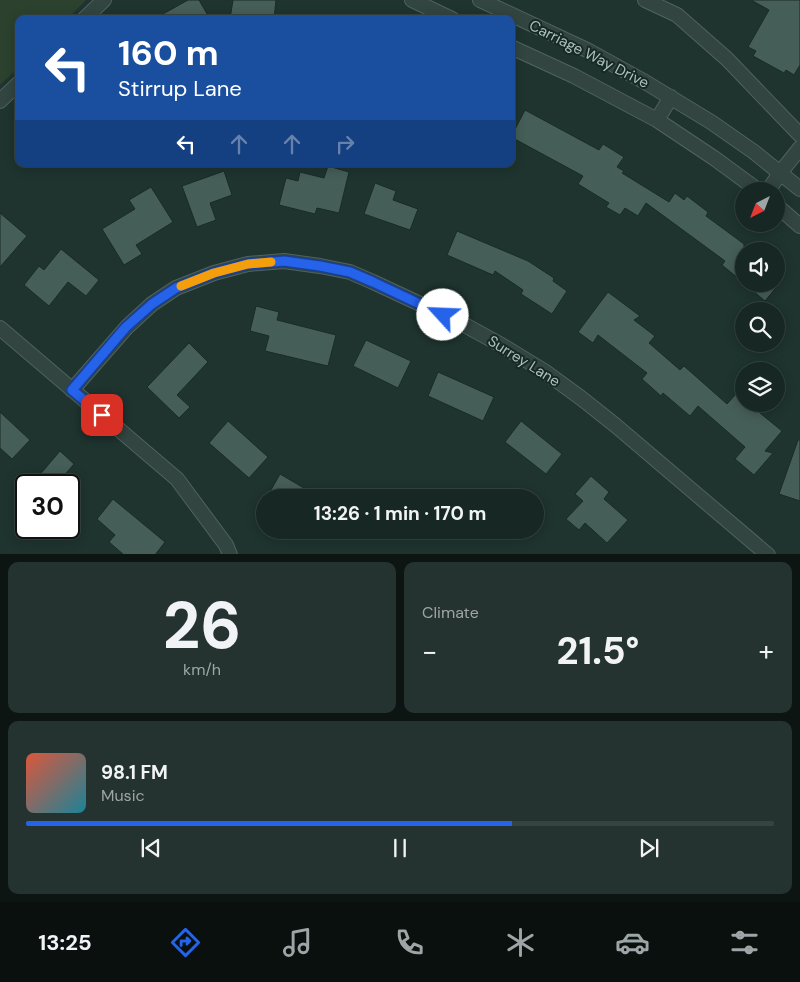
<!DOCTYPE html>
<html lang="en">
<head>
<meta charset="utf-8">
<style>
  body { margin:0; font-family:"DM Sans",sans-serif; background:#243330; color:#f1f3f6; height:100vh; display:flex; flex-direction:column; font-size:19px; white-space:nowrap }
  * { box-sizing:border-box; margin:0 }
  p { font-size:16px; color:#9ea5a6 }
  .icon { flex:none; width:28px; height:28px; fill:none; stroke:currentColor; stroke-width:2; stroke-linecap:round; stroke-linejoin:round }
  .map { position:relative; height:554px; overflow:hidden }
  .sheet { display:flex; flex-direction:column; gap:8px; padding:8px; background:#0d1513; flex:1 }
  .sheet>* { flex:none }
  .hud { position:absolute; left:15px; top:15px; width:500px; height:152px; border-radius:10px; box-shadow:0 2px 12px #0003,0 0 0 1px #364441; background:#1a4fa0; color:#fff; overflow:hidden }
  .needle { width:32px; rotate:222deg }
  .tools { position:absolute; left:735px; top:182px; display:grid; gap:10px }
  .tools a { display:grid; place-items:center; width:50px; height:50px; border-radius:50%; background:#172723; box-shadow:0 2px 12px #0003,0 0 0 1px #364441; font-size:25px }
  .speed { position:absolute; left:15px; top:474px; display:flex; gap:10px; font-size:25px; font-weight:700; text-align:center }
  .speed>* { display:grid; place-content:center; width:65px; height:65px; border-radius:50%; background:#172723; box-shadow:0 2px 12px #0003,0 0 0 1px #364441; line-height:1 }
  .speed .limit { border:2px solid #111; border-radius:8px; background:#fff; color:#111 }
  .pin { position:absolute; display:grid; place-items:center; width:42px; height:42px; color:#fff; margin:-21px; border-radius:10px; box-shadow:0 2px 8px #0006 }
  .me { position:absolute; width:55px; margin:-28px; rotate:295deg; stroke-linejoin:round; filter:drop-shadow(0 0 4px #0008) }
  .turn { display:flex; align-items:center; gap:18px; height:105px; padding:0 20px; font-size:22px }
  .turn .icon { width:65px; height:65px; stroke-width:2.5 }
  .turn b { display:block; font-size:35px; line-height:42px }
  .lanes { display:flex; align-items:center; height:48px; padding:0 20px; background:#0003; justify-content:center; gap:25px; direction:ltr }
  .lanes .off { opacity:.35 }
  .big { font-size:38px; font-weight:700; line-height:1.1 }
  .sheet .widget { flex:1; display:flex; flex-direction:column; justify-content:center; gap:8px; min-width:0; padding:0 18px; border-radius:10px; background:#243330 }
  .sheet .dial { align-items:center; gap:0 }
  .dial b { font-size:65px; line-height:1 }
  .song { display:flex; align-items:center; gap:15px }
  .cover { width:60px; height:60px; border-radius:8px; background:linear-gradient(135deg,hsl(10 70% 55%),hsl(190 70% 35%)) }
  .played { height:5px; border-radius:2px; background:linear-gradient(90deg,#2563eb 65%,#364441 65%) }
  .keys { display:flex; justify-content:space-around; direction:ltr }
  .heat { display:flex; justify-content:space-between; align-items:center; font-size:28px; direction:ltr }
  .sheet .tiles { flex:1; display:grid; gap:8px; grid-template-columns:1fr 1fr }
  .widget:last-child { grid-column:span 2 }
  .trip { position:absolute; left:256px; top:489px; width:288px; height:50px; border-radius:25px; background:#172723; box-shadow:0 2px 12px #0003,0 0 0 1px #364441; font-weight:700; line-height:50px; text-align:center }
  .tab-bar { display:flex; height:80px; justify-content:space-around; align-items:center; background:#09100e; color:#9ea5a6 }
  .tab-bar .icon { width:35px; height:35px }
  .tab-bar .current { color:#2563eb }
  .tab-bar b { font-size:22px; color:#f1f3f6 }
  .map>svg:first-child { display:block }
  .green { fill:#2c412e }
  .building { fill:#455e57; stroke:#1a2b27 }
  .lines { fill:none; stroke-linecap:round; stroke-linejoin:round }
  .street-casing { stroke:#50635e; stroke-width:16 }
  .street { stroke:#324540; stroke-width:14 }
  .route-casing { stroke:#184099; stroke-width:12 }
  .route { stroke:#2563eb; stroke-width:9 }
  .slow { stroke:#f59e0b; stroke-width:9 }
  .labels { text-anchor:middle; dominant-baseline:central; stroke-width:4; stroke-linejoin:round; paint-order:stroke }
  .street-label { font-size:15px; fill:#acc2bd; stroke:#182925 }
</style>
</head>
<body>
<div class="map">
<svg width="800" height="555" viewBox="0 0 800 555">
  <rect width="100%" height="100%" fill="#1f342f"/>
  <path class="green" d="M0,0H86L67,19H19V67L0,85Z"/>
  <path class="building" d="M188,0H199L210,19H154Z
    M233,0H276L274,19H230Z
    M751,0H800V65L794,75L786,70L784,73L753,56L756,51L748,47L769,10Z
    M525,110L599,150L603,144L624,157L617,167L624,171L622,173L669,202L675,193L684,200L687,196L708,212L706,216L744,244V283L722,265L725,261L646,203L638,216L625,208L620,215L606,207L609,203L578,184L583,176L511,137Z
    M328,166L349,172L339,213L317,208L315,214L279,205L286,178L298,181L300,172L324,178Z
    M224,171L232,195L210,203L216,220L197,227L182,186Z
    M375,183L396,191L393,200L418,209L410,230L364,214Z
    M151,187L173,222L136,245L142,254L124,265L102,229L135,209L129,200Z
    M0,213L27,236L0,267Z
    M457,231L528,261L554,278L553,281L567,291L552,314L521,294L523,290L495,271L493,275L447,255Z
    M61,249L99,280L86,296L68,282L49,306L24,285L39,266L44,270Z
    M745,284H779L765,301Z
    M608,292L640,316L634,320L655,336L649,343L680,370L684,366L727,404L744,385V404H749L782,431L765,451L773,453L754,475L735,459L745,447L698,406L690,416L663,393L661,396L642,379L647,373L598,335L593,343L578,332Z
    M256,306L279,312L277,320L336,335L328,366L265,351L269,336L250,331Z
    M366,340L411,361L398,388L353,366Z
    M189,343L208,362L177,395L190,407L179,418L147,387Z
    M438,372L494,397L483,421L428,396Z
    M0,412L30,440L12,459L0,448Z
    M228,421L268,457L249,478L209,443Z
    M521,421L562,454L546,474L505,442Z
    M798,440H800V501L779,494Z
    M60,451L74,464L56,485H31Z
    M280,474L321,498H283L271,490Z
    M591,476L609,492L604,499L628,520L607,543L585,523L579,530L566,519L583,501L575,494Z
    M113,499L165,542L155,555H124L109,542L115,535L97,519Z"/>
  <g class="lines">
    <g class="street-casing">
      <path id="street" d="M412,0L452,19
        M480,0L587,50L645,82L711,122L754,152L800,189
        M645,0L677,15L727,59L800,135
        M84,19L104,0
        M511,47L574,76L657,120L714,158L759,191
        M0,101L19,83
        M657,120L671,97
        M768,191L780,173L800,148
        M776,205L800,226
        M0,328L177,479L226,545L230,555
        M72,390L127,327L152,304L176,288L214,273L248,264L284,261L320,266L350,272L373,282L461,323L503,346L544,371L581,398L615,425L768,555"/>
    </g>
    <use href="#street" class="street"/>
  </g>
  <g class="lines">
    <g class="route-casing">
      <path id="route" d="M102,415L72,390L126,327L152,304L176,288L214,273L248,264L284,261L320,266L350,272L373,282L443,315"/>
    </g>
    <use href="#route" class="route"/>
    <path class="slow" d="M181,286L214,273L248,264L271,262"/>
  </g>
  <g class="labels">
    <g class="street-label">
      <text transform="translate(589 54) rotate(27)">Carriage Way Drive</text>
      <text transform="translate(524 361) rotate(32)">Surrey Lane</text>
    </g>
  </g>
</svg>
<div class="tools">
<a><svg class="needle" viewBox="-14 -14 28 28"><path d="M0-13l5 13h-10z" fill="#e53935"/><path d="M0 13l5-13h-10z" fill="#9ea5a6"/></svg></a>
<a><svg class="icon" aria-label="sound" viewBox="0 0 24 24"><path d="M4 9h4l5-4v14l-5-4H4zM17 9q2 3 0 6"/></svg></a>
<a><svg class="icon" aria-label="search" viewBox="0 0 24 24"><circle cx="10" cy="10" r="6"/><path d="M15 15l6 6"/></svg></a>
<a><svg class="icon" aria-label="layers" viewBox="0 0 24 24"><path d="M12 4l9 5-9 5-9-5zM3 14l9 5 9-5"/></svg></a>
</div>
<div class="speed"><div class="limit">30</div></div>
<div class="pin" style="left:102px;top:415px;background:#d93025"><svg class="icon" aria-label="arrive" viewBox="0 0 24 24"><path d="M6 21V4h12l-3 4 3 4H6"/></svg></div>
<svg class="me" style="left:443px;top:315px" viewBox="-20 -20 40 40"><circle r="19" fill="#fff"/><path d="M0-13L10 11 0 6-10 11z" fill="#2563eb"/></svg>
<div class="trip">13:26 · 1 min · 170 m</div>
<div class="hud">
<div class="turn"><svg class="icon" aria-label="left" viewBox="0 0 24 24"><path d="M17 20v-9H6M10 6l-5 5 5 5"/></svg><div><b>160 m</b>Stirrup Lane</div></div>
<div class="lanes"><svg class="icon" aria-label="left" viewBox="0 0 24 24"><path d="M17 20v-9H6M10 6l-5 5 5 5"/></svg><svg class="icon off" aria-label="ahead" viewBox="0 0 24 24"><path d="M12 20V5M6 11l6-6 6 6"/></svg><svg class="icon off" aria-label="ahead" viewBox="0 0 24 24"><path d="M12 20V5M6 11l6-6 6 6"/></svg><svg class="icon off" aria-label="right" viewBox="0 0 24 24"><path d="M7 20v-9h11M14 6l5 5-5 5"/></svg></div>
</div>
</div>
<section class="sheet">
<div class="tiles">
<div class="widget dial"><b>26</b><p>km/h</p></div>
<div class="widget"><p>Climate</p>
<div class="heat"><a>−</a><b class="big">21.5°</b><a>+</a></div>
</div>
<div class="widget">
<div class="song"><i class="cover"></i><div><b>98.1 FM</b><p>Music</p></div></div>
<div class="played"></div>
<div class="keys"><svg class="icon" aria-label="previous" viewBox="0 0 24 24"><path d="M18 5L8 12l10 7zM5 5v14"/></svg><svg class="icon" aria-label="pause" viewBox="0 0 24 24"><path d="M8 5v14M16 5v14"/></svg><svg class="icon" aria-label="next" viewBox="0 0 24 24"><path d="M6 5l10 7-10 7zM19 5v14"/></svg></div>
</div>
</div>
</section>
<nav class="tab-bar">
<b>13:25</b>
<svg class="icon current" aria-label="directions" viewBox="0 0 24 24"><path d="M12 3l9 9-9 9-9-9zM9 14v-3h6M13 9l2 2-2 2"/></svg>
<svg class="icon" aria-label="music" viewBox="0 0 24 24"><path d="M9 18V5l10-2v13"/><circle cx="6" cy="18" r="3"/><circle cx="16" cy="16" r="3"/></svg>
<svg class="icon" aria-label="phone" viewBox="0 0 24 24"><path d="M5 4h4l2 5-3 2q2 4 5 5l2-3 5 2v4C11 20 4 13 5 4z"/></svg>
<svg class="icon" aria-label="climate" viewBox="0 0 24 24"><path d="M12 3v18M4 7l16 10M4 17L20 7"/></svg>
<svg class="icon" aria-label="car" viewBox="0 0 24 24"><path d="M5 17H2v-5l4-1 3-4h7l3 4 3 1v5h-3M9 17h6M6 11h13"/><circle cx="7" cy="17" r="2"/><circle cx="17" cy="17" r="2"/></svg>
<svg class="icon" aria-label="filters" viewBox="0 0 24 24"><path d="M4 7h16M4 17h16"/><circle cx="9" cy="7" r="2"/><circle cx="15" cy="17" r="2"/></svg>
</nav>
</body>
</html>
